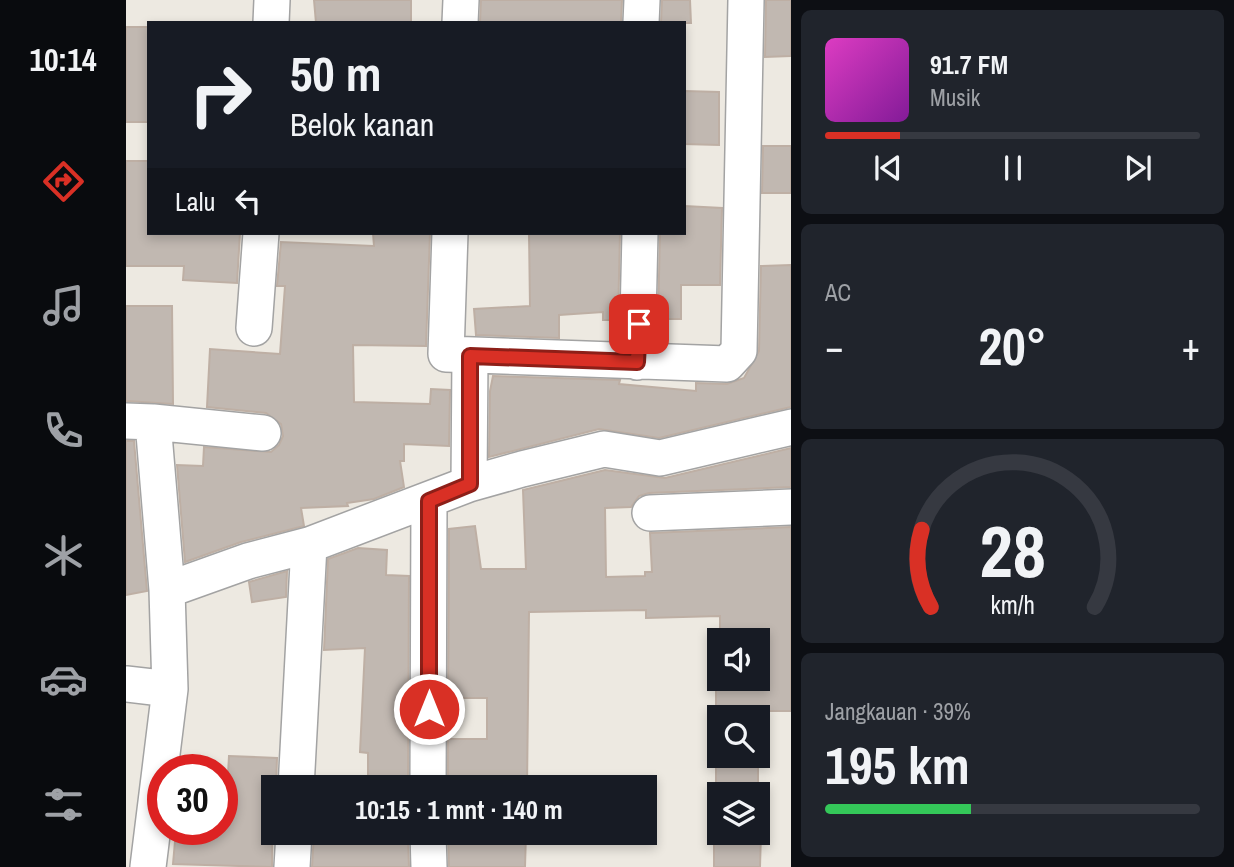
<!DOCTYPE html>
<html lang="id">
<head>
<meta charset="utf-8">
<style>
  body { margin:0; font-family:"Archivo Narrow",sans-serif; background:#20242c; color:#f1f3f6; height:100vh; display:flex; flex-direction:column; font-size:26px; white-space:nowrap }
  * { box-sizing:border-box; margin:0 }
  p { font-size:23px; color:#9ea1a6 }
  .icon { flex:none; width:38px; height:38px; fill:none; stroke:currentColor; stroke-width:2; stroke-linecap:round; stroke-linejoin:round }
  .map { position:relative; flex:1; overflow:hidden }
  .sheet { display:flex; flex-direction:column; gap:10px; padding:10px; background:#0d0f14; width:443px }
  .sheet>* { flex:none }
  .guide { position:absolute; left:21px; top:21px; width:539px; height:214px; border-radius:0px; box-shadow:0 4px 10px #0003; background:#171b24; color:#f1f3f6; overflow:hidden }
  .fabs { position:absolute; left:581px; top:628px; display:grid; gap:14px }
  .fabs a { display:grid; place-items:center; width:63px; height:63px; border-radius:0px; background:#171b24; box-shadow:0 4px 10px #0003; font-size:35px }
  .speed { position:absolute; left:21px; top:754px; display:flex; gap:14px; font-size:35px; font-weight:700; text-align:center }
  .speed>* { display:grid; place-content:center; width:91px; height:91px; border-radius:50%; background:#171b24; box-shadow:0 4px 10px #0003; line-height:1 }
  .speed .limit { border:10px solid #d22; background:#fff; color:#111 }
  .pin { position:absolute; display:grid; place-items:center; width:60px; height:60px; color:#fff; margin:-30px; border-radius:14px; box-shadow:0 4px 10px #0006 }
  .me { position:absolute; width:77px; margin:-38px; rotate:0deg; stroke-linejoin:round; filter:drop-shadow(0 0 5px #0008) }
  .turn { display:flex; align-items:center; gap:24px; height:147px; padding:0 28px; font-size:32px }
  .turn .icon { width:91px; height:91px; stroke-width:2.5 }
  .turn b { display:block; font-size:49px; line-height:60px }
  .then { display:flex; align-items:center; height:66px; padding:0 28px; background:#0003; gap:14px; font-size:26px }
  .big { font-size:52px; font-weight:700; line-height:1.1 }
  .sheet .widget { flex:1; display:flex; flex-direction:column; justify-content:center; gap:10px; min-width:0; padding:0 24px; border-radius:10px; background:#20242c }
  .sheet .dial { align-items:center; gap:0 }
  .dial svg { height:182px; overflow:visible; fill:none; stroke:#363941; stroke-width:7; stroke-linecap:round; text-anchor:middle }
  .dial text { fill:#f1f3f6; stroke:none }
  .song { display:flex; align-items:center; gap:21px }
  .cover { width:84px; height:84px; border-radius:10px; background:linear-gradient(135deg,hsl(310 70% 55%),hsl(290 70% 35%)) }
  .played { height:7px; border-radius:4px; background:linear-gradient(90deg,#d93025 20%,#363941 20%) }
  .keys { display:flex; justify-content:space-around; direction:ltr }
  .heat { display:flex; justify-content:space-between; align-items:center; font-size:38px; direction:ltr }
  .charge { height:10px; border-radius:5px; background:linear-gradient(90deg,#34c759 39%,#363941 0) }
  .trip { position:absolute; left:135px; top:775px; width:396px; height:70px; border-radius:0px; background:#171b24; box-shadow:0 4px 10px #0003; font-weight:700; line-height:70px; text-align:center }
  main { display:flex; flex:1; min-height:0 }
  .dock { display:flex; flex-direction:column; width:126px; justify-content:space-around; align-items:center; background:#090b0e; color:#9ea1a6 }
  .dock .icon { width:49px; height:49px }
  .dock .current { color:#d93025 }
  .dock b { font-size:32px; color:#f1f3f6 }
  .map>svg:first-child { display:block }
  .building { fill:#c1b8b1; stroke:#beafa4; stroke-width:2 }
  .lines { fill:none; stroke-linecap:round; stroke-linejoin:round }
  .minor-casing { stroke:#a3a3a3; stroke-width:38 }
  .minor { stroke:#fff; stroke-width:35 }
  .route-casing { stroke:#8d1f18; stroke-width:18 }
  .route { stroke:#d93025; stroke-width:12 }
</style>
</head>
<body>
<main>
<nav class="dock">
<b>10:14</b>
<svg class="icon current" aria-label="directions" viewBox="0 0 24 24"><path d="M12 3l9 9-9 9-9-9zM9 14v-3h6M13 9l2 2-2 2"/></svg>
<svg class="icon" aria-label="music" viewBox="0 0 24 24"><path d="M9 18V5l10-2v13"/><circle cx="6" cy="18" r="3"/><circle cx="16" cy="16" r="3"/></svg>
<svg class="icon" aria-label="phone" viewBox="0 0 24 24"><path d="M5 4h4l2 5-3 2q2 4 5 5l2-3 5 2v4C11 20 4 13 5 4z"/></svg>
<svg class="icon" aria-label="climate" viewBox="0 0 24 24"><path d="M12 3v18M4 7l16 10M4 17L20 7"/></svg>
<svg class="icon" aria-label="car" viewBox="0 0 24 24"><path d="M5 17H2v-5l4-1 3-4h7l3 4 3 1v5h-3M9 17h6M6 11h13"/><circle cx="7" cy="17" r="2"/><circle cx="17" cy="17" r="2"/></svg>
<svg class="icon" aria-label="filters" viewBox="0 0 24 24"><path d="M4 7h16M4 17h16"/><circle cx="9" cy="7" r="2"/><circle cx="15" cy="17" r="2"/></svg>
</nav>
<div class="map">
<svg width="666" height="867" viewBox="0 0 666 867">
  <rect width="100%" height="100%" fill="#ede9e1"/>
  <path class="building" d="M188,0H285V23H190Z
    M355,0H496L495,23H354Z
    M536,0H564L565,23H535Z
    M640,0H665V56L639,57Z
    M0,27H23V122H0Z
    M558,91L593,92V145L558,144Z
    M637,146H665V193H636Z
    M0,161H23V233H114L111,283L57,280L58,266H0Z
    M558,206L596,208L594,285H555V319H532L534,233H558Z
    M247,233H304L300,346L227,345L228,402L304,404L305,389L324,390L323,446L278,444V461H274L278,487L248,499L221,503L222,506L175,508L178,526L115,542L59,562L51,465L77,466L78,447L145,452L153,445L157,436L155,424L140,413L81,407L84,349L154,354L159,286H151L155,242L248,246Z
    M403,233H494L492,320H477V312L433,315V338L350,335L348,309L404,306Z
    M665,265V407L533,438L473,429L363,457L364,391L367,376L494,380L493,384L570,391V383L601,384L618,378L633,351L635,266Z
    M0,306H46L47,404L0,401Z
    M0,441H8L21,591L0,595Z
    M665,448V487L523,493L513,496L505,507L479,508L480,577L519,576V572H526L524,533L665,527V711H632V718H590V690H596V679H638V640H594V616L520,618V610L403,612L401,788H322V739H361V698H322L323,529L349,526L355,569H400L397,490L479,470L539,478Z
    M232,548L261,550L260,575L283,576L282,788H242V753L234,752L239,648L198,650L202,559Z
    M161,571L160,597L126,602L123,582Z
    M103,756L151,758L150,788H147L146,867L47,864L50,830H99Z
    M590,756H632V794H590Z
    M188,833H254V836L282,838L283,867H186Z
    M322,833H400L399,867H323Z
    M588,833H635L634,867H588Z"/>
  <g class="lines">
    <g class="minor-casing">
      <path id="minor" d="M145,23L146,0
        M334,23L335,0
        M515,23L516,0
        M324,233L320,354L601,364L613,351L620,0
        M128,328L135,233
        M511,362L514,233
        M0,421L27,422L41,590L44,689L22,867
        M27,422L137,433
        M343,484L344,356
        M524,513L666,507
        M41,590L122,561L183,545L343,484L396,469L478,449L534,458L666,427
        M0,684L44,689
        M170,788L183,545
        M302,788L303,501
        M302,833L303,867
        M166,867L168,833"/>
    </g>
    <use href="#minor" class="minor"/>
  </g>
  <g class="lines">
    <g class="route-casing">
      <path id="route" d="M303,709V501L344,484V356L511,362L513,324"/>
    </g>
    <use href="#route" class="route"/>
  </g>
</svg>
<div class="fabs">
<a><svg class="icon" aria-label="sound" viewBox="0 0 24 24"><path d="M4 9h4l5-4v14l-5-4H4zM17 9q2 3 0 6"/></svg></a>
<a><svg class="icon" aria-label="search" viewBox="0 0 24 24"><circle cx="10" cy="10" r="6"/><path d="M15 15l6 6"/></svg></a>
<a><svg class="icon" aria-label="layers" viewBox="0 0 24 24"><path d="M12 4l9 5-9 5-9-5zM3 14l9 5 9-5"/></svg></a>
</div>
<div class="speed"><div class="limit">30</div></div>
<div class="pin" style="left:513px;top:324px;background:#d93025"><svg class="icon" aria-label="arrive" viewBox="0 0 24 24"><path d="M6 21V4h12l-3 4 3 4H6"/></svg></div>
<svg class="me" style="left:303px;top:709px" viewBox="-20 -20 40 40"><circle r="17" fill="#d93025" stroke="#fff" stroke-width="3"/><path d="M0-11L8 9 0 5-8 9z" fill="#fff"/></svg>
<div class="trip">10:15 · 1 mnt · 140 m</div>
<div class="guide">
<div class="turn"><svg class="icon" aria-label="right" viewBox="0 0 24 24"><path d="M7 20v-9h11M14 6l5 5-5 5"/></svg><div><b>50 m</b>Belok kanan</div></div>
<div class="then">Lalu<svg class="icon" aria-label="left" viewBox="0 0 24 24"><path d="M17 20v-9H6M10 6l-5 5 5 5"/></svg></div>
</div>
</div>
<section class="sheet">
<div class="widget">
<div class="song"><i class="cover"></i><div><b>91.7 FM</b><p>Musik</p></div></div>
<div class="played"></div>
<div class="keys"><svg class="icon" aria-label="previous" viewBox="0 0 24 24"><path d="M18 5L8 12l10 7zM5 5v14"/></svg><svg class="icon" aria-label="pause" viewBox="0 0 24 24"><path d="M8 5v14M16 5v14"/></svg><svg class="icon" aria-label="next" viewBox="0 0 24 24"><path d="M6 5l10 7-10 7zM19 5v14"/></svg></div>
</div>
<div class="widget"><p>AC</p>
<div class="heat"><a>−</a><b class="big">20°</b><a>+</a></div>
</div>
<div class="widget dial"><svg viewBox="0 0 100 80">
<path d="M14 69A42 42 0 1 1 86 69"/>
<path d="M14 69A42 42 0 0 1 10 35" stroke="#d93025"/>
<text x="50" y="56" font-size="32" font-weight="700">28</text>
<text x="50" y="72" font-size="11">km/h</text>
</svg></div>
<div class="widget"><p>Jangkauan · 39%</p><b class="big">195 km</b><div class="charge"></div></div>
</section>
</main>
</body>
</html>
